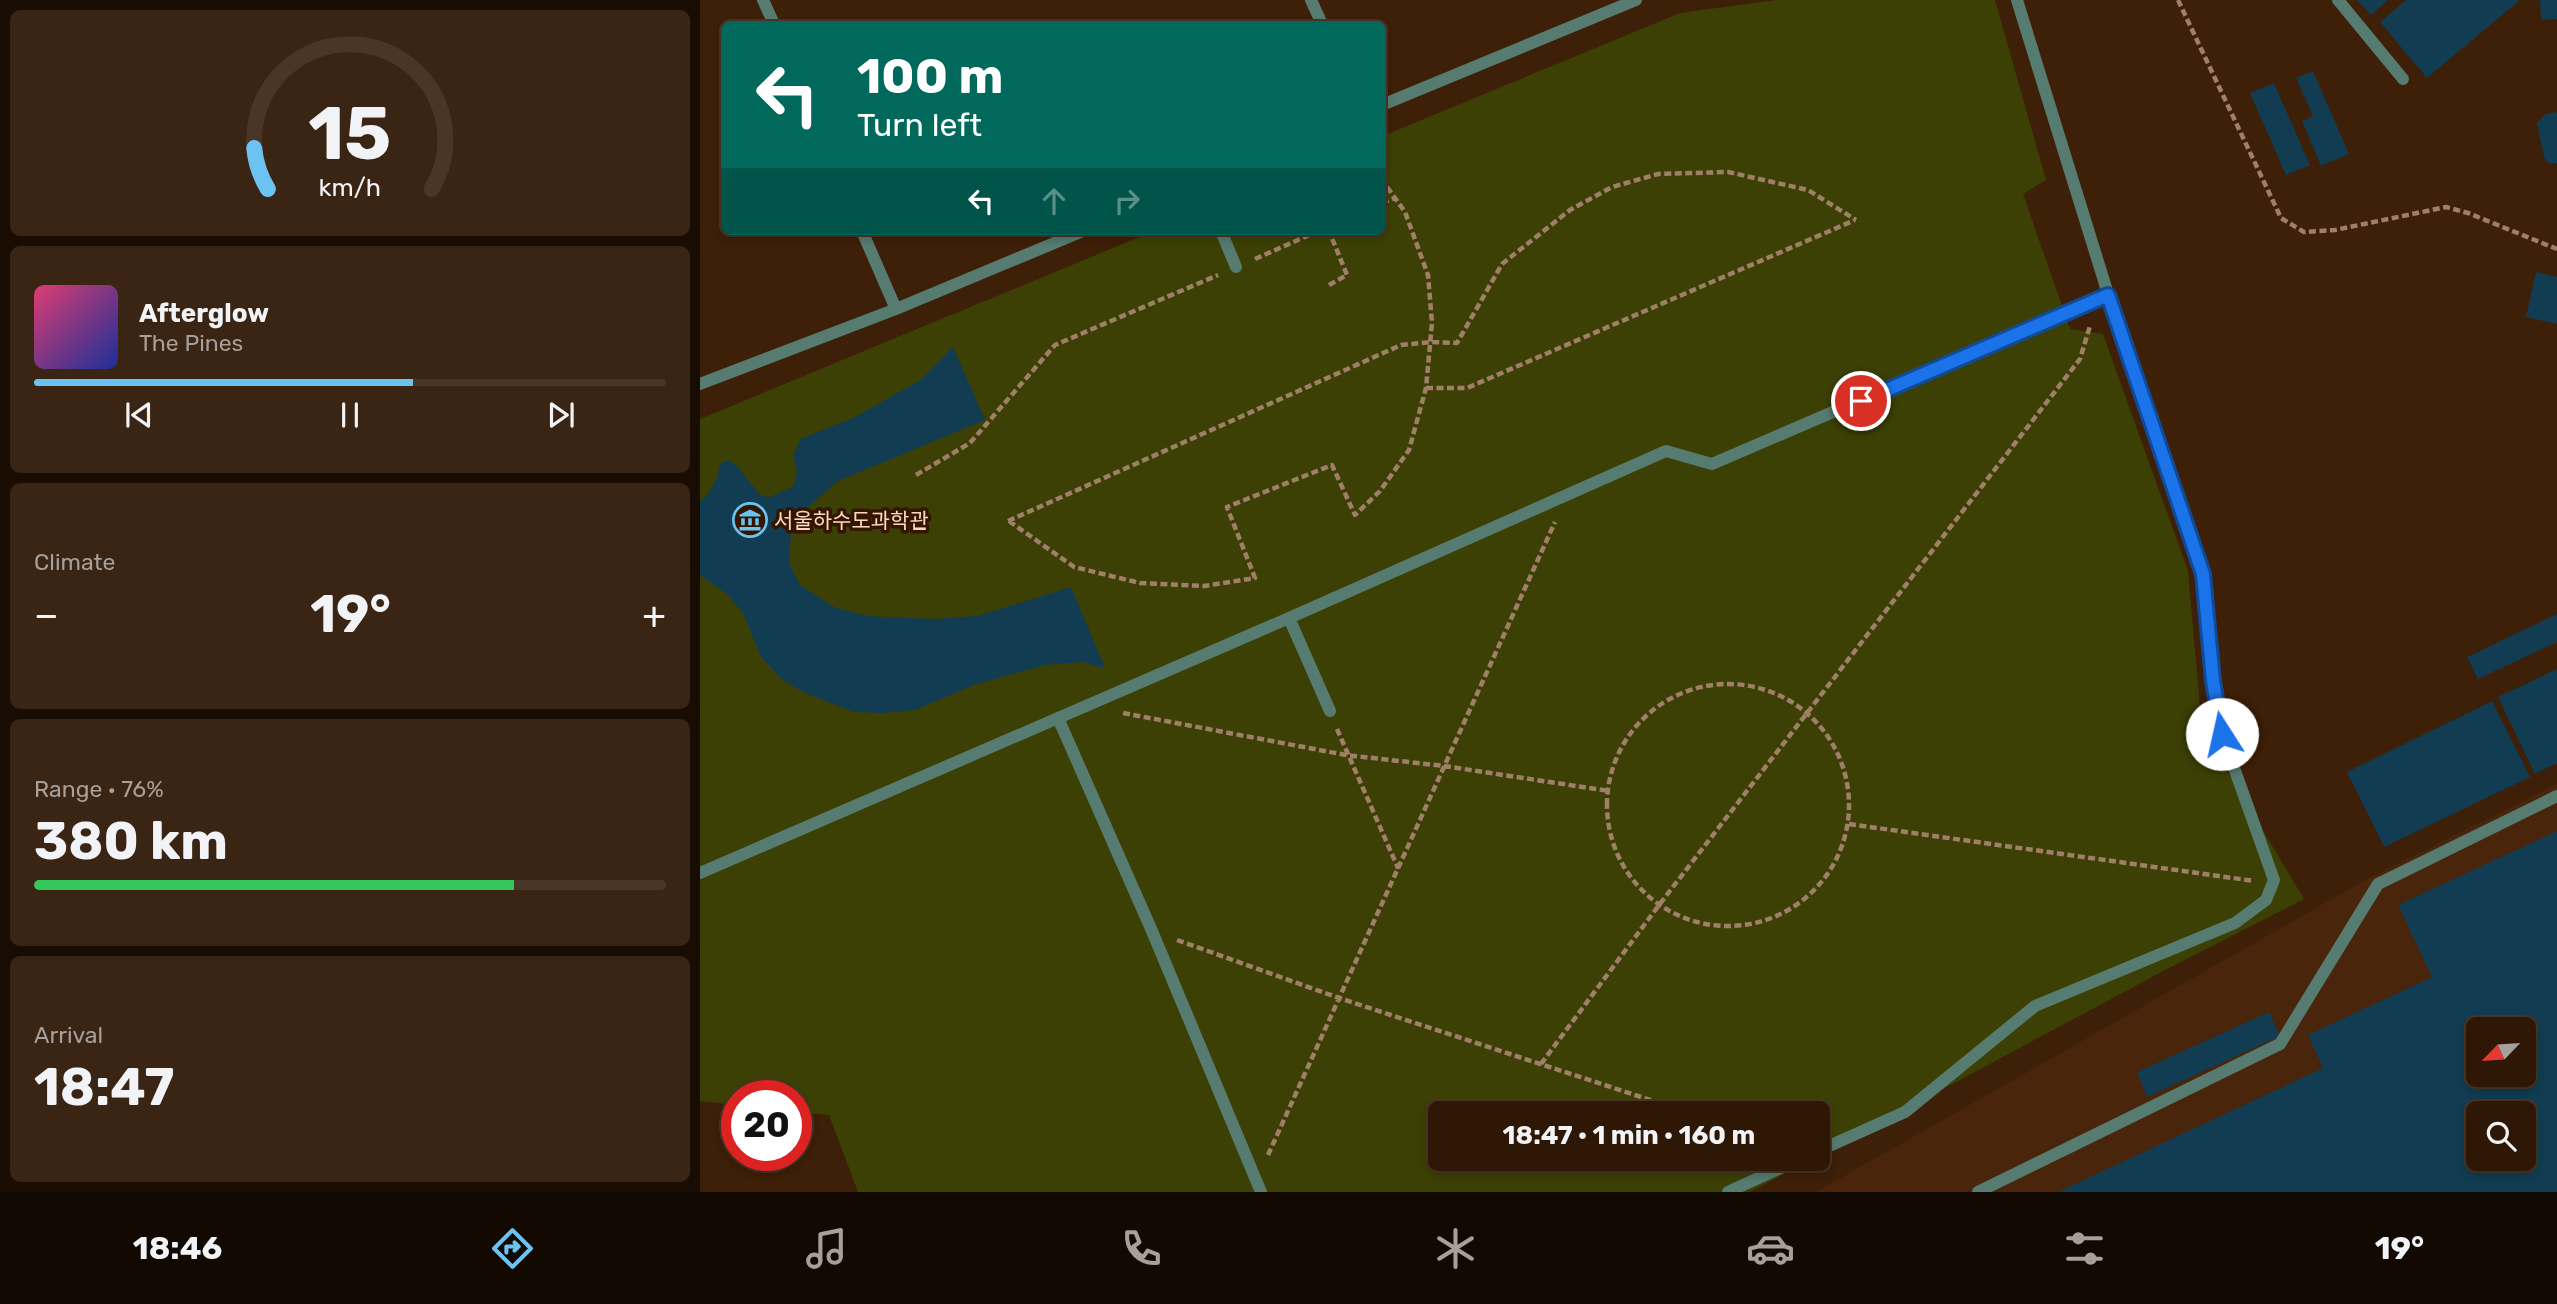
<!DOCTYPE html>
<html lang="en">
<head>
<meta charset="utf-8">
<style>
  body { margin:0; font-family:Rubik,"Noto Sans KR",sans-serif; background:#3a2413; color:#f1f3f6; height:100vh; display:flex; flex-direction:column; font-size:26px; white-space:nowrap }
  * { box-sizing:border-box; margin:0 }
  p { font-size:23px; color:#a79f9a }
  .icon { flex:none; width:38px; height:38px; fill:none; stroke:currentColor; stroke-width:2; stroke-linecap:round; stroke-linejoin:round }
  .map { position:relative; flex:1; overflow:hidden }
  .drawer { display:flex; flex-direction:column; gap:10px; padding:10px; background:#190d03; width:700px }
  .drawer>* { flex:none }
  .banner { position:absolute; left:21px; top:21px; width:665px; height:214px; border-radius:10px; box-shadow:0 4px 10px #0003,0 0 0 2px #493627; background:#00695c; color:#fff; overflow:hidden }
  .needle { width:46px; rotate:245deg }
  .fabs { position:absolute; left:1766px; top:1017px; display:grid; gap:14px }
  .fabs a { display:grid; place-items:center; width:70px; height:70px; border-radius:10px; background:#2e1705; box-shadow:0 4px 10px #0003,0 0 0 2px #493627; font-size:35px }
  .speed { position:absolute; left:21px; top:1080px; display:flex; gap:14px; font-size:35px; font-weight:700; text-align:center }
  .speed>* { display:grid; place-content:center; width:91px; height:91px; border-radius:50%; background:#2e1705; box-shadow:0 4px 10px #0003,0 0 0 2px #493627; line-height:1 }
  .speed .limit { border:10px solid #d22; background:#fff; color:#111 }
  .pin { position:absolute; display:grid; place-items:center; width:60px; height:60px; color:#fff; margin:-30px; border:4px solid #fff; border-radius:50%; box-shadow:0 2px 7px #0007 }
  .me { position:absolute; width:77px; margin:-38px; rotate:350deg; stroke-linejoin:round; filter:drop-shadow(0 0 5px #0008) }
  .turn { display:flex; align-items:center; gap:24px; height:147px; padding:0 21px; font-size:32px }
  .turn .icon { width:91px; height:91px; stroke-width:2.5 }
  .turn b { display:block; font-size:49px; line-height:60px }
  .lanes { display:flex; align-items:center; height:66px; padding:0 21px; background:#0003; justify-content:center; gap:35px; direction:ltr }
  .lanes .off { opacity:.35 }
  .big { font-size:52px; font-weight:700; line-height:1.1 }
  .drawer .widget { flex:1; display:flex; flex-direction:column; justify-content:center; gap:10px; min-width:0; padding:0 24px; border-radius:10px; background:#3a2413 }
  .drawer .dial { align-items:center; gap:0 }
  .dial svg { height:182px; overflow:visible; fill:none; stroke:#493627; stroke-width:7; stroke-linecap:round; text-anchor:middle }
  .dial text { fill:#f1f3f6; stroke:none }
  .song { display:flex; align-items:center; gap:21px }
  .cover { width:84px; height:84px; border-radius:10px; background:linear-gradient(135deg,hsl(340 70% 55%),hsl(230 70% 35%)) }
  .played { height:7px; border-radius:4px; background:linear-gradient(90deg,#6cc3f2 60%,#493627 60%) }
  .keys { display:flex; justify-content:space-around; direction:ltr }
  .heat { display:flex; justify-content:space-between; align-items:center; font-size:38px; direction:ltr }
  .charge { height:10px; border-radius:5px; background:linear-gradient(90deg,#34c759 76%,#493627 0) }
  .trip { position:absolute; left:728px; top:1101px; width:402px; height:70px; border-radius:10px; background:#2e1705; box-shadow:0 4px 10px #0003,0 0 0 2px #493627; font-weight:700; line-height:70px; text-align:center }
  .dock { display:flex; height:112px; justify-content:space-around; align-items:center; background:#120902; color:#a79f9a }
  .dock .icon { width:49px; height:49px }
  .dock .on { color:#6cc3f2 }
  .dock b { font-size:32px; color:#f1f3f6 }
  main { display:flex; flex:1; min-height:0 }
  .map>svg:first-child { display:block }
  .built { fill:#49260b; fill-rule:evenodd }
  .green { fill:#3c4004 }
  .building { fill:#113c51; fill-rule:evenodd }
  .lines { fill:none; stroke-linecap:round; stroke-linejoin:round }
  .path { stroke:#a07f68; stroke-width:4.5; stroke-dasharray:7 3.5; stroke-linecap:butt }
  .service { stroke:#567b70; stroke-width:12 }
  .route-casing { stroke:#114b97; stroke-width:18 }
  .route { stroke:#1a73e8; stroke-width:12 }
  .labels { text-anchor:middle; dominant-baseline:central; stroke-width:7; stroke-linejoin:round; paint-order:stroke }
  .poi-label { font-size:21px; fill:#fbd8c2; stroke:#331500; text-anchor:start }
</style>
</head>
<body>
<main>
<section class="drawer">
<div class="widget dial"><svg viewBox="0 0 100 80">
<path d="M14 69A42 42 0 1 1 86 69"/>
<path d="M14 69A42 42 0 0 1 8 51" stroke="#6cc3f2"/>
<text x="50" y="56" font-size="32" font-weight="700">15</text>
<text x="50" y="72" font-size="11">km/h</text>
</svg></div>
<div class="widget">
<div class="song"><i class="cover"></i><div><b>Afterglow</b><p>The Pines</p></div></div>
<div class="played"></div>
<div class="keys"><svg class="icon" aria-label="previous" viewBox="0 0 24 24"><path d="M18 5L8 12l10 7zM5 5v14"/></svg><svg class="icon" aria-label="pause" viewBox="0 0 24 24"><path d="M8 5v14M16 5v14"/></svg><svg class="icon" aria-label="next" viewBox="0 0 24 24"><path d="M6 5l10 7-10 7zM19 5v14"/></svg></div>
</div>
<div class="widget"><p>Climate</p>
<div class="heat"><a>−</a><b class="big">19°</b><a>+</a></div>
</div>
<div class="widget"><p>Range · 76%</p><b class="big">380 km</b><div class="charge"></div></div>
<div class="widget"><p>Arrival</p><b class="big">18:47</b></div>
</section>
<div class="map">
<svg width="1857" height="1192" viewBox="0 0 1857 1192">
  <rect width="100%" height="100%" fill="#3e1f07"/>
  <path class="built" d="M1857,784V1192H1116L1667,879ZM1778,1029H1824V1074H1778ZM1778,1113H1824V1158H1778Z"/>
  <path class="green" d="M1076,0H1295L1346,180L1323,194L1370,329L1403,334L1488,571L1502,729L1604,899L1467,969L1118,1156V1113H740V1158L1113,1159L1050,1192H158L129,1115L96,1112V1096H37V1105L0,1101V419L454,231H682L683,136L980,13Z"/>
  <path class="building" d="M1657,0H1688L1671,15Z
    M1706,0H1820L1727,78L1680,22Z
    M1840,0H1857V19L1841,20Z
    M1613,71L1649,154L1621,166L1602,121L1613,116L1596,78Z
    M1574,83L1610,165L1586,175L1550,93Z
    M1857,112V163L1849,164L1844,157L1837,123L1845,114Z
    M1836,272L1857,277V324L1826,317Z
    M253,347L285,420L138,481L109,506L91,533L89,563L100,585L134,607L166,616L234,619L278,616L371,587L405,668L381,662L345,665L274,685L215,710L182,713L154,712L105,693L83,680L61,657L43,613L27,594L0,575V502L8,494L16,480L21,463L29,460L36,465L61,496L70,497L94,486L97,469L93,457L100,439L155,417L219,381Z
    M1857,614V642L1778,679L1767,657Z
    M1857,669V763L1835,774L1798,697Z
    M1792,701L1830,777L1684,847L1647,772Z
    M1857,831V1192H1358L1623,1068L1608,1035L1732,977L1698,905ZM1778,1029H1824V1074H1778ZM1778,1113H1824V1158H1778Z
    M1569,1012L1580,1036L1447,1097L1437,1072Z"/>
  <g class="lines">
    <path class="path" d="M1478,0L1581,218L1604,232L1635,230L1746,207L1768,213L1857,249
      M682,203L695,198
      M555,259L618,231
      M629,285L647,275L629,231
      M726,388H767L1155,220
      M216,475L270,443L355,345L518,275
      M308,521L701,345L731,342L757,343L802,264L870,210L912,187L958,174L1028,172L1108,190L1156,220
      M309,521L374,567L440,583L504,586L555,578L527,507L632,465L655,515L680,491L709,450L726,388L732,323L728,275L705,212L682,180
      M907 805a121 121 0 1 1 242 0a121 121 0 1 1-242 0Z
      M423,713L646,755L744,766L909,791
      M637,729L698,868
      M1149,824L1554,881
      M477,940L639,998L990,1113
      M841,1064L959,905L1380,359L1390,326
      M568,1155L855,522"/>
    <path class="service" d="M63,0L74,24
      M611,0L622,24
      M1638,0L1703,79
      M682,105L936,0
      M162,231L196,309
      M521,231L536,267
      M0,384L196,309L383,231
      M589,618L630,711
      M358,718L452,931L561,1192
      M0,873L589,618L966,451L1012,464L1407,294
      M1118,1151L1205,1112L1335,1006L1535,923L1566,900L1574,880L1522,734L1513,681L1503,574L1426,352L1317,0
      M1028,1192L1102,1158
      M1278,1192L1580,1044L1678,884L1857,796"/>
  </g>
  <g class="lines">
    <g class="route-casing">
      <path id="route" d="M1161,401L1408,295L1503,574L1513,681L1522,734"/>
    </g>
    <use href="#route" class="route"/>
  </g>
  <defs>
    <g id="museum-ring" transform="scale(1.75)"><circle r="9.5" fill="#331500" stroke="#6cc3f2" stroke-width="1.5"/><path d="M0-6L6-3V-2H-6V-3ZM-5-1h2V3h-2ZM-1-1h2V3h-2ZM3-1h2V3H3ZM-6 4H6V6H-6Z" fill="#6cc3f2"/></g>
  </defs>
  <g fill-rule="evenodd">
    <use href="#museum-ring" x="50" y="520"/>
  </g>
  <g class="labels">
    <g class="poi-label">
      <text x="74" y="520">서울하수도과학관</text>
    </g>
  </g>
</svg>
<div class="fabs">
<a><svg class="needle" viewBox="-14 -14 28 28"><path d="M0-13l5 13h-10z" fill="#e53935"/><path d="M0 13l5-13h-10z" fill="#a79f9a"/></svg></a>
<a><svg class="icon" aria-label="search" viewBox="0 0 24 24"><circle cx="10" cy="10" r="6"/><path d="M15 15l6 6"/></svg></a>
</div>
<div class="speed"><div class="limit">20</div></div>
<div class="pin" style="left:1161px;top:401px;background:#d93025"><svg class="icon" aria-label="arrive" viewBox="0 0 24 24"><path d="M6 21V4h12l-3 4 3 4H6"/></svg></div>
<svg class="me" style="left:1522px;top:734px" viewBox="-20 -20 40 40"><circle r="19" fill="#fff"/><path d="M0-13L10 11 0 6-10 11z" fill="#1a73e8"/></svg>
<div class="trip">18:47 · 1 min · 160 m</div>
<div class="banner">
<div class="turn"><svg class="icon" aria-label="left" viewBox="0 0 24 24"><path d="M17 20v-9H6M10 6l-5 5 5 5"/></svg><div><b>100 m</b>Turn left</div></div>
<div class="lanes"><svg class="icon" aria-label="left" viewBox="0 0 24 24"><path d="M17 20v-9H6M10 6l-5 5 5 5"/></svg><svg class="icon off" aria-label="ahead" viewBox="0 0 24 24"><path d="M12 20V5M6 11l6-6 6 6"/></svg><svg class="icon off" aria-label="right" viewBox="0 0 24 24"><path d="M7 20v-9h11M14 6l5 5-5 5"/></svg></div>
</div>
</div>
</main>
<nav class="dock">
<b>18:46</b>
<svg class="icon on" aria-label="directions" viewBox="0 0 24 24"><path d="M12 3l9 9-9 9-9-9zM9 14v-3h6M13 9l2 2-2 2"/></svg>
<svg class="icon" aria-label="music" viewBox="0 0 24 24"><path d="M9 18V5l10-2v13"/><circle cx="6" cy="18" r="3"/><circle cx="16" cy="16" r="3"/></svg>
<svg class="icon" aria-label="phone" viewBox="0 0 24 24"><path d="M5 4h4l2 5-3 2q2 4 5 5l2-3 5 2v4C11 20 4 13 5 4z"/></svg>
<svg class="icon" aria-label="climate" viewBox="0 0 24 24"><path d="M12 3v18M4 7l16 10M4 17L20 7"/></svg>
<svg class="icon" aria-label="car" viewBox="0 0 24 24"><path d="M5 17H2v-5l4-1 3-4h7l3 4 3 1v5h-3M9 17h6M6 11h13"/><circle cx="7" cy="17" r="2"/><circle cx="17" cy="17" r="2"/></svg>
<svg class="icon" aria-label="filters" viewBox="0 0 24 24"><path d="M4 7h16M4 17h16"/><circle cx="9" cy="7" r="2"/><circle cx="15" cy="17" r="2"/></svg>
<b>19°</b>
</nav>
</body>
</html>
